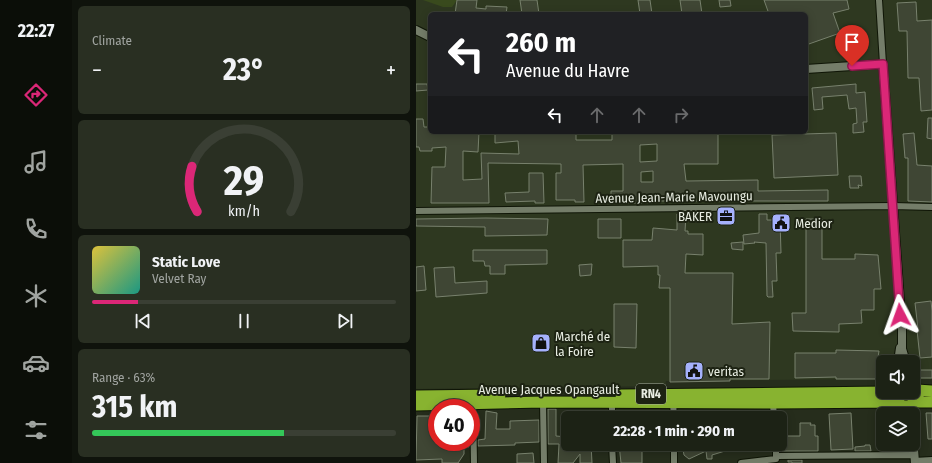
<!DOCTYPE html>
<html lang="en">
<head>
<meta charset="utf-8">
<style>
  body { margin:0; font-family:"Fira Sans Condensed",sans-serif; background:#292f22; color:#f1f3f6; height:100vh; display:flex; flex-direction:column; font-size:15px; white-space:nowrap }
  * { box-sizing:border-box; margin:0 }
  p { font-size:13px; color:#a0a4a0 }
  .icon { flex:none; width:22px; height:22px; fill:none; stroke:currentColor; stroke-width:2; stroke-linecap:round; stroke-linejoin:round }
  .map { position:relative; flex:1; overflow:hidden }
  .drawer { display:flex; flex-direction:column; gap:6px; padding:6px; background:#0f130c; width:344px }
  .drawer>* { flex:none }
  .banner { position:absolute; left:12px; top:12px; width:380px; height:122px; border-radius:6px; box-shadow:0 2px 10px #0003,0 0 0 1px #3a3f34; background:#202124; color:#fff; overflow:hidden }
  .buttons { position:absolute; left:460px; top:355px; display:grid; gap:8px }
  .buttons a { display:grid; place-items:center; width:44px; height:44px; border-radius:6px; background:#1c2215; box-shadow:0 2px 10px #0003,0 0 0 1px #3a3f34; font-size:20px }
  .speed { position:absolute; left:12px; top:399px; display:flex; gap:8px; font-size:20px; font-weight:700; text-align:center }
  .speed>* { display:grid; place-content:center; width:52px; height:52px; border-radius:50%; background:#1c2215; box-shadow:0 2px 10px #0003,0 0 0 1px #3a3f34; line-height:1 }
  .speed .limit { border:6px solid #d22; background:#fff; color:#111 }
  .pin { position:absolute; display:grid; place-items:center; width:34px; height:34px; color:#fff; margin:-41px -17px; border-radius:50% 50% 50% 0; rotate:-45deg; box-shadow:0 0 4px #0007 }
  .pin .icon { rotate:45deg }
  .me { position:absolute; width:44px; margin:-22px; rotate:356deg; stroke-linejoin:round; filter:drop-shadow(0 0 3px #0008) }
  .turn { display:flex; align-items:center; gap:14px; height:84px; padding:0 12px; font-size:18px }
  .turn .icon { width:52px; height:52px; stroke-width:2.5 }
  .turn b { display:block; font-size:28px; line-height:34px }
  .lanes { display:flex; align-items:center; height:38px; padding:0 12px; background:#0003; justify-content:center; gap:20px; direction:ltr }
  .lanes .off { opacity:.35 }
  .big { font-size:30px; font-weight:700; line-height:1.1 }
  .drawer .widget { flex:1; display:flex; flex-direction:column; justify-content:center; gap:6px; min-width:0; padding:0 14px; border-radius:6px; background:#292f22 }
  .drawer .dial { align-items:center; gap:0 }
  .dial svg { height:104px; overflow:visible; fill:none; stroke:#3a3f34; stroke-width:7; stroke-linecap:round; text-anchor:middle }
  .dial text { fill:#f1f3f6; stroke:none }
  .song { display:flex; align-items:center; gap:12px }
  .cover { width:48px; height:48px; border-radius:6px; background:linear-gradient(135deg,hsl(50 70% 55%),hsl(170 70% 35%)) }
  .played { height:4px; border-radius:2px; background:linear-gradient(90deg,#db2777 15%,#3a3f34 15%) }
  .keys { display:flex; justify-content:space-around; direction:ltr }
  .heat { display:flex; justify-content:space-between; align-items:center; font-size:22px; direction:ltr }
  .charge { height:6px; border-radius:3px; background:linear-gradient(90deg,#34c759 63%,#3a3f34 0) }
  .trip { position:absolute; left:145px; top:411px; width:226px; height:40px; border-radius:6px; background:#1c2215; box-shadow:0 2px 10px #0003,0 0 0 1px #3a3f34; font-weight:700; line-height:40px; text-align:center }
  main { display:flex; flex:1; min-height:0 }
  .tabs { display:flex; flex-direction:column; width:72px; justify-content:space-around; align-items:center; background:#0b0e08; color:#a0a4a0 }
  .tabs .icon { width:28px; height:28px }
  .tabs .on { color:#db2777 }
  .tabs b { font-size:18px; color:#f1f3f6 }
  .map>svg:first-child { display:block }
  .built { fill:#2e3820; fill-rule:evenodd }
  .green { fill:#394a1d }
  .building { fill:#3f4634; stroke:#78816d; fill-rule:evenodd }
  .lines { fill:none; stroke-linecap:round; stroke-linejoin:round }
  .street-casing { stroke:#0f1506; stroke-width:8 }
  .secondary-casing { stroke:#0f1506; stroke-width:10 }
  .highway-casing { stroke:#0f1506; stroke-width:13 }
  .street { stroke:#747d69; stroke-width:6 }
  .secondary { stroke:#747d69; stroke-width:8 }
  .highway { stroke:#88b330; stroke-width:11 }
  .route-casing { stroke:#8e194d; stroke-width:10 }
  .route { stroke:#db2777; stroke-width:7 }
  .labels { text-anchor:middle; dominant-baseline:central; stroke-width:4; stroke-linejoin:round; paint-order:stroke }
  .shield { fill:#1d2313; stroke:#abb0a4; stroke-width:1 }
  .shield-label { font-size:12px; font-weight:bold; fill:#e8ede2 }
  .street-label { font-size:13px; fill:#e8ede2; stroke:#1d2313 }
  .poi-label { font-size:13px; fill:#e8ede2; stroke:#1d2313; text-anchor:start }
</style>
</head>
<body>
<main>
<nav class="tabs">
<b>22:27</b>
<svg class="icon on" aria-label="directions" viewBox="0 0 24 24"><path d="M12 3l9 9-9 9-9-9zM9 14v-3h6M13 9l2 2-2 2"/></svg>
<svg class="icon" aria-label="music" viewBox="0 0 24 24"><path d="M9 18V5l10-2v13"/><circle cx="6" cy="18" r="3"/><circle cx="16" cy="16" r="3"/></svg>
<svg class="icon" aria-label="phone" viewBox="0 0 24 24"><path d="M5 4h4l2 5-3 2q2 4 5 5l2-3 5 2v4C11 20 4 13 5 4z"/></svg>
<svg class="icon" aria-label="climate" viewBox="0 0 24 24"><path d="M12 3v18M4 7l16 10M4 17L20 7"/></svg>
<svg class="icon" aria-label="car" viewBox="0 0 24 24"><path d="M5 17H2v-5l4-1 3-4h7l3 4 3 1v5h-3M9 17h6M6 11h13"/><circle cx="7" cy="17" r="2"/><circle cx="17" cy="17" r="2"/></svg>
<svg class="icon" aria-label="filters" viewBox="0 0 24 24"><path d="M4 7h16M4 17h16"/><circle cx="9" cy="7" r="2"/><circle cx="15" cy="17" r="2"/></svg>
</nav>
<section class="drawer">
<div class="widget"><p>Climate</p>
<div class="heat"><a>−</a><b class="big">23°</b><a>+</a></div>
</div>
<div class="widget dial"><svg viewBox="0 0 100 80">
<path d="M14 69A42 42 0 1 1 86 69"/>
<path d="M14 69A42 42 0 0 1 10 34" stroke="#db2777"/>
<text x="50" y="56" font-size="32" font-weight="700">29</text>
<text x="50" y="72" font-size="11">km/h</text>
</svg></div>
<div class="widget">
<div class="song"><i class="cover"></i><div><b>Static Love</b><p>Velvet Ray</p></div></div>
<div class="played"></div>
<div class="keys"><svg class="icon" aria-label="previous" viewBox="0 0 24 24"><path d="M18 5L8 12l10 7zM5 5v14"/></svg><svg class="icon" aria-label="pause" viewBox="0 0 24 24"><path d="M8 5v14M16 5v14"/></svg><svg class="icon" aria-label="next" viewBox="0 0 24 24"><path d="M6 5l10 7-10 7zM19 5v14"/></svg></div>
</div>
<div class="widget"><p>Range · 63%</p><b class="big">315 km</b><div class="charge"></div></div>
</section>
<div class="map">
<svg width="516" height="463" viewBox="0 0 516 463">
  <rect width="100%" height="100%" fill="#262d1c"/>
  <path class="built" d="M0,0H516V379H497V362H467V379L250,381L249,386L0,389ZM14,14H390V132H14Z"/>
  <path class="green" d="M7,0H41L36,7H27Z"/>
  <path class="building" d="M41,0H61L60,8L70,9V6L91,7L90,14H39Z
    M104,0H121L123,14H106Z
    M222,0H234L236,14H224Z
    M264,0H284L286,14H266Z
    M303,0H314L315,6L304,7Z
    M348,0H431L433,9L417,13L424,33L390,45V14H353Z
    M500,2L501,21L516,20V110L505,111L503,78H492L491,31H483L481,3Z
    M0,84H11L12,90L0,91Z
    M440,84V93L449,92L451,122H447L448,132L437,133V124L441,123L440,108L433,109L431,95L406,97L407,109L398,110L396,88Z
    M512,118H516V139L511,138Z
    M0,119H7L8,127H14V132H63L62,152L47,151V180L66,179L65,153L103,154L102,141L79,143V132H111V134L160,132V140H196V132H302V164H268L270,181L342,180V191L412,190V201H226V203H207V202H195V191H207V164L167,165L168,202H159V200H140V173H145V164L72,163L73,203H15L16,167H29L30,147L16,148V151H4L3,147H0ZM241,144V161L224,162V145ZM237,171V182H225V172Z
    M420,133L422,175L358,178L356,135Z
    M498,133L501,165L516,166V202L492,201V158H489L487,134Z
    M113,173H127L128,203H119V201L90,202L89,193L113,192Z
    M433,176H445L446,186L442,185L443,188H434Z
    M261,214L270,215L269,231H272V234H287V255L270,254L269,273H317L316,324L354,322L353,379H314V381L254,382V288H243L244,275H242V266L207,267V240H236L237,228L261,230Z
    M343,214H351V220H364L365,253H360L361,281H356L357,297H352L351,296L350,243L338,242L339,243L328,244L327,235L343,233Z
    M70,218L132,219L131,235L69,236V227L0,226V219Z
    M182,219H205V238H182Z
    M390,219H406V259H439V254L462,255L465,289H458V310H445L446,323L423,324V332L377,331L376,313H390Z
    M327,242V250L316,249L315,243Z
    M57,250H131V264L89,265V274H74V266H69L68,261H57Z
    M176,264L175,275L164,276L163,265Z
    M8,266L10,290L0,291V267Z
    M38,267L39,283L71,281V293L20,297L18,268Z
    M515,301L516,311V357L504,358L501,330L502,329L499,303Z
    M198,304H221L220,348L198,347Z
    M420,350L463,351L461,364H467V375L464,379H420V377L379,378V353H420Z
    M504,370H516V378H504Z
    M132,409H140V436L152,437V444H175L176,463H164V454L157,463H142L143,444H132Z
    M70,411L81,413L80,429H94V421L123,420V442L99,443V445L62,446V440L69,439Z
    M152,413H167V418H152Z
    M435,413L437,449L415,450L413,414Z
    M510,413H516V439H512Z
    M1,416H20L21,442H53V447H48V454L42,463H26V459L0,460Z
    M384,423H395L394,425H399V436H402V451H366V436H384Z
    M203,444H249V451H226V463H205Z
    M266,444H281V448L296,447L307,444L309,451L296,455V459H291L290,451L273,459L268,455Z
    M476,444H486V449L476,450Z
    M449,445H454L455,451H439V447L449,446Z
    M117,453L118,463H101V454Z
    M372,460H386V463H376V462H372Z"/>
  <g class="lines">
    <g class="street-casing">
      <path id="street" d="M463,0L467,64
        M0,211L477,206L516,207
        M127,402L128,463
        M196,402V418
        M257,402L258,418
        M57,403L58,463
        M357,403L358,418
        M196,444L197,463
        M258,444V463
        M360,444V459
        M360,456L498,455
        M498,461L516,460
        M325,463L360,459"/>
    </g>
    <g class="secondary-casing">
      <path id="secondary" d="M0,30L14,37
        M390,69L467,64L486,330V349L490,362
        M482,362L484,348
        M495,406L496,414
        M497,434L499,463"/>
    </g>
    <g class="highway-casing">
      <path id="highway" d="M501,390L516,391
        M482,392C476,418 516,403 497,386
        M205,395L470,392
        M0,396L84,395
        M500,402H516
        M0,405L127,402L357,403L483,402"/>
    </g>
    <use href="#street" class="street"/>
    <use href="#secondary" class="secondary"/>
    <use href="#highway" class="highway"/>
  </g>
  <g class="lines">
    <g class="route-casing">
      <path id="route" d="M436,66L467,64L484,315"/>
    </g>
    <use href="#route" class="route"/>
  </g>
  <defs>
    <g id="office-square" transform="scale(1)"><rect x="-9" y="-9" width="18" height="18" rx="4" fill="#a5b1fc" stroke="#1d2313"/><path d="M-6-3h4V-5.5h4V-3h4V5H-6ZM-1-4.5V-3h2v-1.5ZM-6 0V1H6V0Z" fill="#111"/></g>
    <g id="civic-square" transform="scale(1)"><rect x="-9" y="-9" width="18" height="18" rx="4" fill="#a5b1fc" stroke="#1d2313"/><path d="M-.6-6.5H3V-4.5H.6V-3L4-1V1h2V6H-6V1h2V-1L-.6-3ZM-1.2 2.5V6h2.4V2.5Z" fill="#111"/></g>
    <g id="shop-square" transform="scale(1)"><rect x="-9" y="-9" width="18" height="18" rx="4" fill="#a5b1fc" stroke="#1d2313"/><path d="M-5-2.5h2.3a2.7 3.5 0 0 1 5.4 0H5L5.5 6h-11ZM-1.5-2.5h3a1.5 2.3 0 0 0-3 0Z" fill="#111"/></g>
  </defs>
  <g fill-rule="evenodd">
    <use href="#office-square" x="310" y="216"/>
    <use href="#civic-square" x="365" y="223"/>
    <use href="#shop-square" x="125" y="343"/>
    <use href="#civic-square" x="278" y="371"/>
  </g>
  <g class="labels">
    <rect class="shield" x="220" y="384" width="30" height="20" rx="3"/>
    <g class="shield-label">
      <text x="235" y="394">RN4</text>
    </g>
    <g class="street-label">
      <text transform="translate(258 197) rotate(-1)">Avenue Jean-Marie Mavoungu</text>
      <text x="133" y="389">Avenue Jacques Opangault</text>
    </g>
    <g class="poi-label">
      <text x="296" y="216" text-anchor="end">BAKER</text>
      <text x="379" y="223">Medior</text>
      <text x="139" y="336">Marché de<tspan x="139" dy="15">la Foire</tspan></text>
      <text x="292" y="371">veritas</text>
    </g>
  </g>
</svg>
<div class="buttons">
<a><svg class="icon" aria-label="sound" viewBox="0 0 24 24"><path d="M4 9h4l5-4v14l-5-4H4zM17 9q2 3 0 6"/></svg></a>
<a><svg class="icon" aria-label="layers" viewBox="0 0 24 24"><path d="M12 4l9 5-9 5-9-5zM3 14l9 5 9-5"/></svg></a>
</div>
<div class="speed"><div class="limit">40</div></div>
<div class="pin" style="left:436px;top:66px;background:#d93025"><svg class="icon" aria-label="arrive" viewBox="0 0 24 24"><path d="M6 21V4h12l-3 4 3 4H6"/></svg></div>
<svg class="me" style="left:484px;top:315px" viewBox="-20 -20 40 40"><path d="M0-17L14 15 0 8-14 15z" fill="#db2777" stroke="#fff" stroke-width="4"/></svg>
<div class="trip">22:28 · 1 min · 290 m</div>
<div class="banner">
<div class="turn"><svg class="icon" aria-label="left" viewBox="0 0 24 24"><path d="M17 20v-9H6M10 6l-5 5 5 5"/></svg><div><b>260 m</b>Avenue du Havre</div></div>
<div class="lanes"><svg class="icon" aria-label="left" viewBox="0 0 24 24"><path d="M17 20v-9H6M10 6l-5 5 5 5"/></svg><svg class="icon off" aria-label="ahead" viewBox="0 0 24 24"><path d="M12 20V5M6 11l6-6 6 6"/></svg><svg class="icon off" aria-label="ahead" viewBox="0 0 24 24"><path d="M12 20V5M6 11l6-6 6 6"/></svg><svg class="icon off" aria-label="right" viewBox="0 0 24 24"><path d="M7 20v-9h11M14 6l5 5-5 5"/></svg></div>
</div>
</div>
</main>
</body>
</html>
